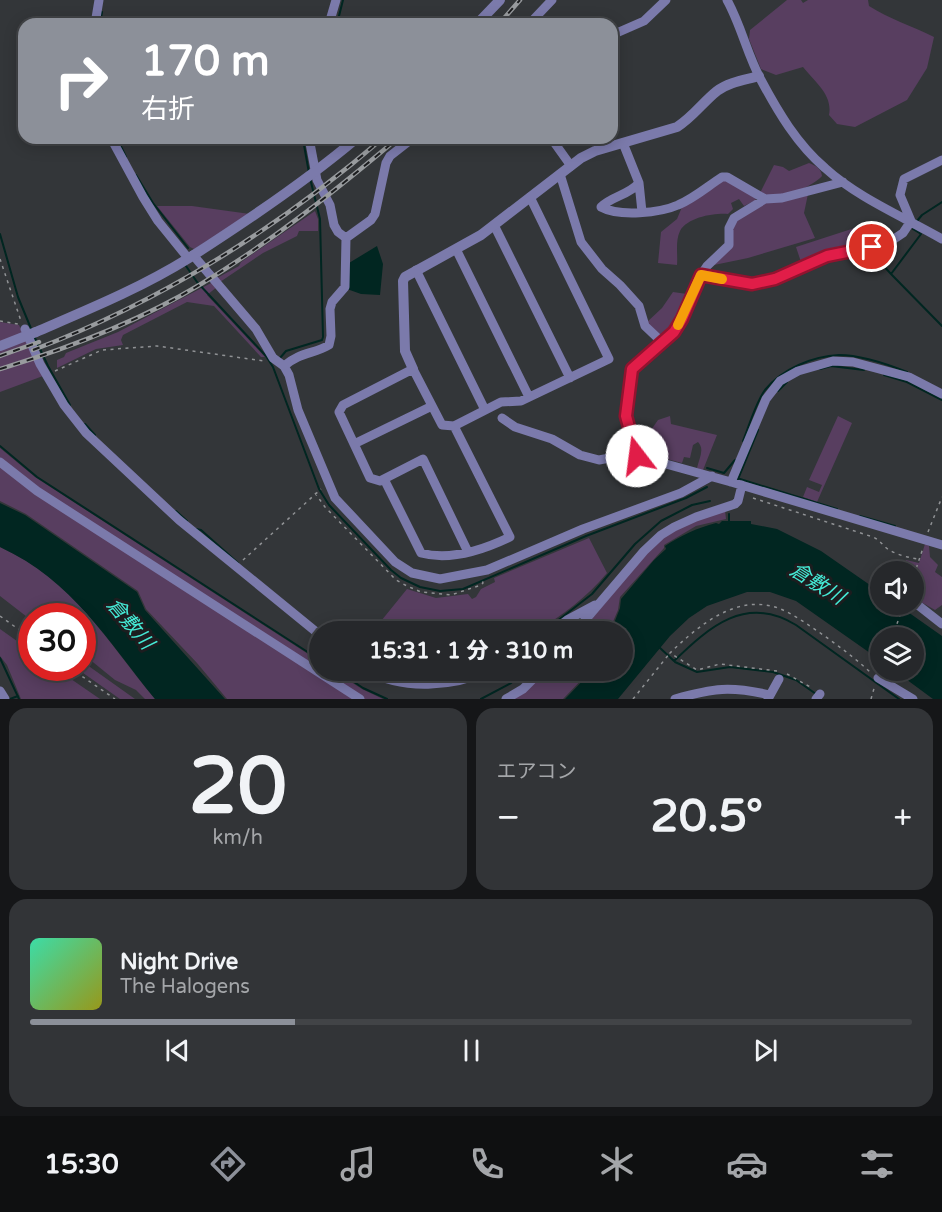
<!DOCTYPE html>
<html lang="ja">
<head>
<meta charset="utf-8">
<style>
  body { margin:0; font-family:"Varela Round","Noto Sans JP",sans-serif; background:#323437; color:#f1f3f6; height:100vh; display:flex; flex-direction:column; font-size:22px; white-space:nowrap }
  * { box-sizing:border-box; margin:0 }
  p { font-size:20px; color:#a4a6a9 }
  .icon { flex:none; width:33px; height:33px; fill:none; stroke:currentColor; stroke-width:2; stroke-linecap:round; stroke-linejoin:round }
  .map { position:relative; height:699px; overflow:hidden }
  .details { display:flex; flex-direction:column; gap:9px; padding:9px; background:#151618; flex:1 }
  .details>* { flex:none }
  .hud { position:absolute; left:18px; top:18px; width:600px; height:126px; border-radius:18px; box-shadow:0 3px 15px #0003,0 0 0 2px #424447; background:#8c9099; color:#fff; overflow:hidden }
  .fabs { position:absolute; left:870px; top:561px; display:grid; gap:12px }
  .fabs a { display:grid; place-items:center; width:54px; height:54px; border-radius:50%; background:#26282b; box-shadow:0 3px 15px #0003,0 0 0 2px #424447; font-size:30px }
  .speed { position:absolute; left:18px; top:603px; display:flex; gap:12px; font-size:30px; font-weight:700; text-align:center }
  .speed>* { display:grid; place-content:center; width:78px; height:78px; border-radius:50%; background:#26282b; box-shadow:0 3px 15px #0003,0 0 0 2px #424447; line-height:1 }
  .speed .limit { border:9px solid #d22; background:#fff; color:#111 }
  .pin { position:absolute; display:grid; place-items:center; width:51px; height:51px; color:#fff; margin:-26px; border:3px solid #fff; border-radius:50%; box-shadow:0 2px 6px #0007 }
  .me { position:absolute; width:66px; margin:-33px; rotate:345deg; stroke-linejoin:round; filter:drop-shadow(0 0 4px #0008) }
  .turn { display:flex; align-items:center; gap:21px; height:126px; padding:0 24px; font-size:27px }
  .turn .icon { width:78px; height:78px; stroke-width:2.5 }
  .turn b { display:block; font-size:42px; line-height:51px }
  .big { font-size:45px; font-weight:800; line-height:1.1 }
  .details .card { flex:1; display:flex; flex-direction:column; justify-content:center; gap:9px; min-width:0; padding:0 21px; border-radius:18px; background:#323437 }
  .details .dial { align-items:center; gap:0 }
  .dial b { font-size:78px; line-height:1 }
  .song { display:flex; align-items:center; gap:18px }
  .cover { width:72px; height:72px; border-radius:9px; background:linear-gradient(135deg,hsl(160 70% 55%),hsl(60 70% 35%)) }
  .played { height:6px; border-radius:3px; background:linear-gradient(90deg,#8c9099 30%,#424447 30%) }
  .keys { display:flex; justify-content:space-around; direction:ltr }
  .heat { display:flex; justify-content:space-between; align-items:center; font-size:33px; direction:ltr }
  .details .tiles { flex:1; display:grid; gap:9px; grid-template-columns:1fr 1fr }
  .card:last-child { grid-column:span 2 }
  .trip { position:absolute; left:309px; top:621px; width:324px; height:60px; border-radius:30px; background:#26282b; box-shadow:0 3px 15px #0003,0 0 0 2px #424447; font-weight:800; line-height:60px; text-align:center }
  .dock { display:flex; height:96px; justify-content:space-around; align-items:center; background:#0f1011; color:#a4a6a9 }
  .dock .icon { width:42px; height:42px }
  .dock .active { color:#8c9099 }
  .dock b { font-size:27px; color:#f1f3f6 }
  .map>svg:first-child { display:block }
  .green { fill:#583e60 }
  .water { fill:#012621 }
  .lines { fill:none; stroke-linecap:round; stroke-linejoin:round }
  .stream { stroke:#012621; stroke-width:2 }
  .path { stroke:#909295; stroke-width:1.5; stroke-dasharray:3 4.5; stroke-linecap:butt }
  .minor { stroke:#7b7aab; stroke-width:9 }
  .tertiary { stroke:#7b7aab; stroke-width:10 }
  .rail-casing { stroke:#989b9e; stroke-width:4.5 }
  .rail { stroke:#1c1d1f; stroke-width:2; stroke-dasharray:7; stroke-linecap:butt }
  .tertiary-bridge { stroke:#7b7aab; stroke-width:10 }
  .route-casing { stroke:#92132f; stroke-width:15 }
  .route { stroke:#e11d48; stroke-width:10 }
  .slow { stroke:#f59e0b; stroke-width:10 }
  .labels { text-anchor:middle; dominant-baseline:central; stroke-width:6; stroke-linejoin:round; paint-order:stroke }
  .water-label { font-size:20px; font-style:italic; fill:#44e9d5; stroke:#1c1d1f }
</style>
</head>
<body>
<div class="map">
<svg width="942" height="699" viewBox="0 0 942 699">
  <rect width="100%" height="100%" fill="#333639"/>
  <path class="green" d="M787,0H801L803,3L808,0H868L869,6C889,19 912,26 934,37L927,68L907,100L855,127L837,124L829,115C833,95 815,82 803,67L776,75L761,69L749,39L750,30Z
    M809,163C816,166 821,168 822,176C810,189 776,201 760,193L774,165L783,167L789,171Z
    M723,179L752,194L756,200L744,206L739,199L731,203L733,209L728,214C714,213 688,217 680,231C675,241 678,255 677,265L658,263L661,232L677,219L682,207Z
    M808,194L804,213L815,238L748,258L714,265L730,249L732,223L766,202Z
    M157,206H192L250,214L194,249L190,247Z
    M315,211L318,219V231H299L297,236L263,253L220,282L217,278L239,266L241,262Z
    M870,223L874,242L824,253L801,262L796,247Z
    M213,282L217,287L207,295L265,357H261L214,306L187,302L123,335L121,340L123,345L96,349L57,368V360L64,357L66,353L118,332Z
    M673,292L687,294L675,324L663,338L646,323L662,308Z
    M0,322L19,325L38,369L43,376L0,392Z
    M670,416L671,424L717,435L703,470L697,468C699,459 705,449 698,442L693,445L690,458L684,457L682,463L647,454L642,443L658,420Z
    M838,416L852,423L817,502L803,497L807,487L819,492L822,485L809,480Z
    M0,448L35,477L319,661L320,670L334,671L362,689L383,699H363L51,497L0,459Z
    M0,465L354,699H227L197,663L146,609L138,591L26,514L0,501Z
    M725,510L726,519L696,526L664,545V548L620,597L618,610L609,631L581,632L652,546L675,528Z
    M589,538L607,573C586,598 564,614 537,631H373L407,589L436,598L468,594L472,599L476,597L481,589L495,582L494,578Z
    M925,544L929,546L930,557L938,565L935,572L942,577V605L935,610L914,598V572H901L906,560L919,563Z
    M0,547C74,581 106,640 155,699H145L136,690L115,680L83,654L82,616H32L31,620L0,596Z
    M0,629L31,651L32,668H55L100,699H21L7,665L0,656Z
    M83,662L135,699H120L76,668H82Z
    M546,671H590L563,699H511Z"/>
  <path class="water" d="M377,246L383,264L380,295L361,294L347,289L349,263Z
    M0,503L25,515L137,592L145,610L225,699H155C107,640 73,581 0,547Z
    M722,521H751V524L777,529L821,551L880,592V604L898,605L942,636V699H933L895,671L914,670V638H880V660L796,601L770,592H747L707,606L689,618L670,636L618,699H565L592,671L622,670V632L611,631L620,608L621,599L654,560L666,549L665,546C682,535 697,528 716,523L719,524Z"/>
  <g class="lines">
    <path class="stream" d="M100,24L102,12
      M337,24L343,0
      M117,138L126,157
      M307,142L304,145L309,173
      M136,175L153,203L188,248
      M917,221L922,215L942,202
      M913,229L921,234L891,274L942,326
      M0,234L18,297L32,331
      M868,252L870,251L891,274
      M186,266L197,282L266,356L273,367L319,489L329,505L391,570L401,578L420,587L440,591L463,589L586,536L686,498L707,487
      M712,282L748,287
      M34,336L48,366L70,405
      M280,358L286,351L322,340L323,337L320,219L310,178
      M820,369L831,366L864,370
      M884,375L907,382L942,400
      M778,391L787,382
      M85,424L95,435
      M743,441C749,426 756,402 765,390C782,369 813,356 839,355C861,355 887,364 907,372
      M0,446L37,477L320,660
      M707,468L724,473L735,460
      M738,479L758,430
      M740,479L837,509
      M176,511L187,521
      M729,514V523
      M860,516L895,526
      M196,529L201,530L238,563
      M543,632L592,594L635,544L661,521L692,505L710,501
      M659,647L674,661C709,627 746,594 796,625L899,699
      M0,658L19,699
      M675,662L697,672L730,667L773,672L796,680L816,694
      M336,670L363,688L387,699
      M398,677L438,679L477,670
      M10,699L18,696
      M481,699L511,683L527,670"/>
    <path class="path" d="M0,259L21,321
      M0,321L18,324
      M55,371L102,350L157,346L264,361
      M315,493L325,507L396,580L407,586L421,592L451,595L481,585L483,583L482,580
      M753,498L873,537C880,540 883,546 889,550C898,555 909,558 919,559
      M928,532L942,497
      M243,560L321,489
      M914,575L923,548
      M0,616L32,639
      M892,638L904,604
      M70,668L115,699
      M777,671L720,664L697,670L670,653C697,627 734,595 775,607C791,612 805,623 819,632C837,645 854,657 870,672
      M787,674L812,688
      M633,699L670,653
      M871,699L875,685"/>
    <path class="minor" d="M727,0C741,25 747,54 761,80C778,112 797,144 825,168C858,198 904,217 942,239
      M532,21L552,0
      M95,24L99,0
      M329,24L336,0
      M612,35L644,21L666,0
      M111,138L143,197L158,221L188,258
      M309,138L317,180L330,205L334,225L338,232L346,238
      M551,138L571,166
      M623,143L639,183L642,212
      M560,174L581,242L602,269L620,285L639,306L645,326L663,343
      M639,183C629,195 612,196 601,207C619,217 660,213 678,205C693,199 708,186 722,177H727L765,199L782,198L843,182
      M494,225L570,378
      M456,249L529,397
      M193,255L256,329L273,358L284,366L289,375L298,410L335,498L395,562L412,573L440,579L487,570L583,529L681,493L712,476
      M416,270L485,410
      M701,275L707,266L729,245V228L734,218L765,199
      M25,329L40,364L64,405L86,433L179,520L320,635
      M284,366C300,352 314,354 329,345L331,336L330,309L332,302L345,287L346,238L371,220L375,214L386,163L390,156L413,138
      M502,418L515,427L552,439L580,455L599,460L615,457L630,458L637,456L731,482L942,545
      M354,444L432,406
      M637,456L626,416L632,369L674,332L682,319L701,275L752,284L775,279L827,256L888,243L903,233L911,221L900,195L904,179L942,160
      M0,462L37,491L360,699
      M384,479L421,553C450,561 483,550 510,537L454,426
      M731,482L766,399L780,381L798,371L833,361L853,362L909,377L942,394
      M468,552L423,459L380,481L370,478L339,412L343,405L413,369L442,425L454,426L501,402L521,401L609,359L530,197
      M914,602L942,624
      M551,632L567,620L595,605
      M575,632L644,551L661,535L674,527L696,517L735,504L738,501L742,485
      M367,670C402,691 454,687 490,670
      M878,678L913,699
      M0,691L5,699
      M506,699L523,689L542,670
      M675,699C714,688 730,686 770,695
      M768,699L779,679
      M816,699L820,694"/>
    <path class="tertiary" d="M477,24L500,0
      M36,332C87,310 141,288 189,258C247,221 305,182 357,138
      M413,369L405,351L403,281L405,277L481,235L581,158L595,151L677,127C693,117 703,102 717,91C729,82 745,80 759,76"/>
    <g class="rail-casing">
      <path id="rail" d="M499,24L520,0
        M33,350C160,302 280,227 383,138
        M0,356L39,342
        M0,369C69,348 138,322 201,284C271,242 335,191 398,138"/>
    </g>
    <use href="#rail" class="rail"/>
    <path class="tertiary-bridge" d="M0,346L36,332"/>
  </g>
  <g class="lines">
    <g class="route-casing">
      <path id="route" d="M637,456L626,416L632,369L674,332L682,319L701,275L752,284L775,279L827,256L872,247"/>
    </g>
    <use href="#route" class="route"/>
    <path class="slow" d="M678,325L701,275L722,279"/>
  </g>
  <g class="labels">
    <g class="water-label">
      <text transform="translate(817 584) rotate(32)">倉敷川</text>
      <text transform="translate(130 624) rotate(50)">倉敷川</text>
    </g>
  </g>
</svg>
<div class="fabs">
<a><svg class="icon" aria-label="sound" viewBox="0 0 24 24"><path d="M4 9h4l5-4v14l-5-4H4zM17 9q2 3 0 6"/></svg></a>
<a><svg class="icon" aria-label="layers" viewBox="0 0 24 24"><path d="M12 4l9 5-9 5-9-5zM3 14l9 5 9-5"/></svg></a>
</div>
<div class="speed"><div class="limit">30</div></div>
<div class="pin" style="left:872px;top:247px;background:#d93025"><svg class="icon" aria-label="arrive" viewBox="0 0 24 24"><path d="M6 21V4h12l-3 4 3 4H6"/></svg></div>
<svg class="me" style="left:637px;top:456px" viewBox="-20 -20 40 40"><circle r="19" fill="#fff"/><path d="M0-13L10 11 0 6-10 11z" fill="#e11d48"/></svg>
<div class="trip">15:31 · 1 分 · 310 m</div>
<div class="hud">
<div class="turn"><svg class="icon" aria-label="right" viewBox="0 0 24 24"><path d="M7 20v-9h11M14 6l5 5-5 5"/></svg><div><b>170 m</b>右折</div></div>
</div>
</div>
<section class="details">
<div class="tiles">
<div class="card dial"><b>20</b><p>km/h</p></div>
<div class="card"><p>エアコン</p>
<div class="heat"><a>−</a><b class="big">20.5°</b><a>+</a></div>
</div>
<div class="card">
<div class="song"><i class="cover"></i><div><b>Night Drive</b><p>The Halogens</p></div></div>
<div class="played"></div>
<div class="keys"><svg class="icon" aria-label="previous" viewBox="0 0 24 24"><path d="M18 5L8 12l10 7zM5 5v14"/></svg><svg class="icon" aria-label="pause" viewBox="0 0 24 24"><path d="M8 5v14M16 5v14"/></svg><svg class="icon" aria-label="next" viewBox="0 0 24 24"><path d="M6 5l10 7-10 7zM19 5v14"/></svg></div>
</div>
</div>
</section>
<nav class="dock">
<b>15:30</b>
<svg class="icon active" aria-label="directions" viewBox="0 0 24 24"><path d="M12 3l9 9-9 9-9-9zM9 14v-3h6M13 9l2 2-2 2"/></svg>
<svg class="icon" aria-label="music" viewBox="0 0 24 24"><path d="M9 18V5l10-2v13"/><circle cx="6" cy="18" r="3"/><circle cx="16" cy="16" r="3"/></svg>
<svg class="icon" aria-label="phone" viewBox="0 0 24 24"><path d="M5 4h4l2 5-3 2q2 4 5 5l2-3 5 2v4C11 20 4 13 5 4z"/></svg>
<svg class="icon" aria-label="climate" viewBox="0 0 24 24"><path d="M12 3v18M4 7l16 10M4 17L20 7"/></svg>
<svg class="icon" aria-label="car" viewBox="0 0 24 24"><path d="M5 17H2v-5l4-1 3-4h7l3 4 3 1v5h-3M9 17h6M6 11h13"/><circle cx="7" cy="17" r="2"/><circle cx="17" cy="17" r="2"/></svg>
<svg class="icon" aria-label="filters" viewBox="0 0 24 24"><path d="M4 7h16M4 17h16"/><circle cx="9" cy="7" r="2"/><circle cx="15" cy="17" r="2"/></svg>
</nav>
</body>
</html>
